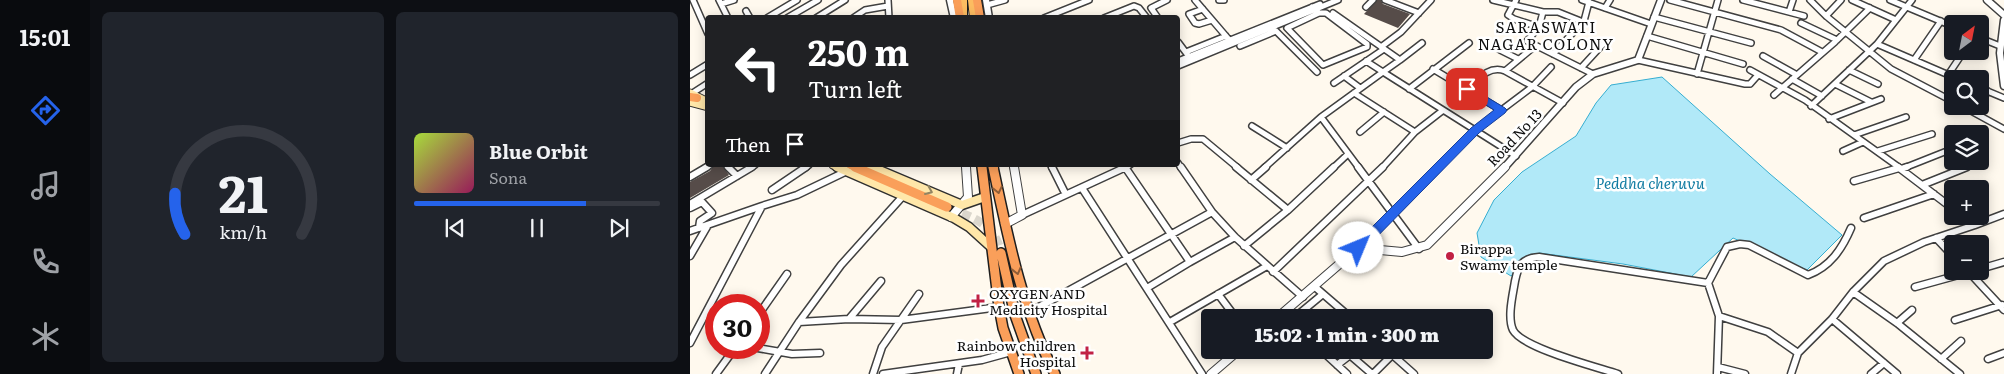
<!DOCTYPE html>
<html lang="en">
<head>
<meta charset="utf-8">
<style>
  body { margin:0; font-family:Literata,serif; background:#20242c; color:#f1f3f6; height:100vh; display:flex; flex-direction:column; font-size:19px; white-space:nowrap }
  * { box-sizing:border-box; margin:0 }
  p { font-size:16px; color:#9ea1a6 }
  .icon { flex:none; width:28px; height:28px; fill:none; stroke:currentColor; stroke-width:2; stroke-linecap:round; stroke-linejoin:round }
  .map { position:relative; flex:1; overflow:hidden }
  .side { display:flex; flex-direction:column; gap:12px; padding:12px; background:#0d0f14; width:600px }
  .side>* { flex:none }
  .banner { position:absolute; left:15px; top:15px; width:475px; height:152px; border-radius:5px; box-shadow:0 2px 12px #0003; background:#202124; color:#fff; overflow:hidden }
  .needle { width:32px; rotate:32deg }
  .fabs { position:absolute; left:1254px; top:15px; display:grid; gap:10px }
  .fabs a { display:grid; place-items:center; width:45px; height:45px; border-radius:5px; background:#171b24; box-shadow:0 2px 12px #0003; font-size:25px }
  .speed { position:absolute; left:15px; top:294px; display:flex; gap:10px; font-size:25px; font-weight:700; text-align:center }
  .speed>* { display:grid; place-content:center; width:65px; height:65px; border-radius:50%; background:#171b24; box-shadow:0 2px 12px #0003; line-height:1 }
  .speed .limit { border:8px solid #d22; background:#fff; color:#111 }
  .pin { position:absolute; display:grid; place-items:center; width:42px; height:42px; color:#fff; margin:-21px; border-radius:10px; box-shadow:0 2px 8px #0006 }
  .me { position:absolute; width:55px; margin:-28px; rotate:45deg; stroke-linejoin:round; filter:drop-shadow(0 0 4px #0008) }
  .turn { display:flex; align-items:center; gap:18px; height:105px; padding:0 20px; font-size:22px }
  .turn .icon { width:65px; height:65px; stroke-width:2.5 }
  .turn b { display:block; font-size:35px; line-height:42px }
  .then { display:flex; align-items:center; height:48px; padding:0 20px; background:#0003; gap:10px; font-size:19px }
  .side .card { flex:1; display:flex; flex-direction:column; justify-content:center; gap:8px; min-width:0; padding:0 18px; border-radius:8px; background:#20242c }
  .side .dial { align-items:center; gap:0 }
  .dial svg { height:130px; overflow:visible; fill:none; stroke:#363941; stroke-width:7; stroke-linecap:round; text-anchor:middle }
  .dial text { fill:#f1f3f6; stroke:none }
  .song { display:flex; align-items:center; gap:15px }
  .cover { width:60px; height:60px; border-radius:8px; background:linear-gradient(135deg,hsl(80 70% 55%),hsl(330 70% 35%)) }
  .played { height:5px; border-radius:2px; background:linear-gradient(90deg,#2563eb 70%,#363941 70%) }
  .keys { display:flex; justify-content:space-around; direction:ltr }
  .side .tiles { flex:1; display:grid; gap:12px; grid-template-columns:repeat(2,1fr) }
  .trip { position:absolute; left:511px; top:309px; width:292px; height:50px; border-radius:5px; background:#171b24; box-shadow:0 2px 12px #0003; font-weight:800; line-height:50px; text-align:center }
  main { display:flex; flex:1; min-height:0 }
  .tab-bar { display:flex; flex-direction:column; width:90px; justify-content:space-around; align-items:center; background:#090b0e; color:#9ea1a6 }
  .tab-bar .icon { width:35px; height:35px }
  .tab-bar .selected { color:#2563eb }
  .tab-bar b { font-size:22px; color:#f1f3f6 }
  .map>svg:first-child { display:block }
  .water { fill:#b1e9f8; stroke:#36aed1 }
  .building { fill:#564c49 }
  .lines { fill:none; stroke-linecap:round; stroke-linejoin:round }
  .trunk-tunnel { stroke:#dbd6cc; stroke-width:9; stroke-dasharray:9 5; stroke-linecap:butt }
  .minor-far1-casing { stroke:#404040; stroke-width:8 }
  .minor-casing { stroke:#404040; stroke-width:9 }
  .tertiary-far1-casing { stroke:#404040; stroke-width:9 }
  .tertiary-casing { stroke:#404040; stroke-width:10 }
  .secondary-far1-casing { stroke:#2f2f2f; stroke-width:9 }
  .secondary-casing { stroke:#2f2f2f; stroke-width:11 }
  .primary-casing { stroke:#1e1e1e; stroke-width:10 }
  .trunk-far1-casing { stroke:#1e1e1e; stroke-width:10 }
  .trunk-casing { stroke:#1e1e1e; stroke-width:12 }
  .minor-far1 { stroke:#fff; stroke-width:5 }
  .minor { stroke:#fff; stroke-width:6 }
  .tertiary-far1 { stroke:#fff; stroke-width:6 }
  .tertiary { stroke:#fff; stroke-width:8 }
  .secondary-far1 { stroke:#ffe7a9; stroke-width:7 }
  .secondary { stroke:#ffe7a9; stroke-width:8 }
  .primary { stroke:#fcbc61; stroke-width:8 }
  .trunk-far1 { stroke:#fa9f5a; stroke-width:8 }
  .trunk { stroke:#fa9f5a; stroke-width:9 }
  .oneway { stroke:#8f5d37 }
  .oneway2 { stroke:#928563 }
  .route { fill:#2563eb; stroke:#184099 }
  .poi-dot { fill:#c12144; stroke:#fff; stroke-width:2 }
  .labels { text-anchor:middle; dominant-baseline:central; stroke-width:5; stroke-linejoin:round; paint-order:stroke }
  .street-label { font-size:14px; fill:#0d0d0d; stroke:#fff }
  .poi-label { font-size:14px; fill:#0d0d0d; stroke:#fff; text-anchor:start }
  .neighbourhood-label { font-size:15px; letter-spacing:1px; fill:#0d0d0d; stroke:#fff }
  .water-label { font-size:15px; font-style:italic; fill:#137da3; stroke:#fff }
</style>
</head>
<body>
<main>
<nav class="tab-bar">
<b>15:01</b>
<svg class="icon selected" aria-label="directions" viewBox="0 0 24 24"><path d="M12 3l9 9-9 9-9-9zM9 14v-3h6M13 9l2 2-2 2"/></svg>
<svg class="icon" aria-label="music" viewBox="0 0 24 24"><path d="M9 18V5l10-2v13"/><circle cx="6" cy="18" r="3"/><circle cx="16" cy="16" r="3"/></svg>
<svg class="icon" aria-label="phone" viewBox="0 0 24 24"><path d="M5 4h4l2 5-3 2q2 4 5 5l2-3 5 2v4C11 20 4 13 5 4z"/></svg>
<svg class="icon" aria-label="climate" viewBox="0 0 24 24"><path d="M12 3v18M4 7l16 10M4 17L20 7"/></svg>
</nav>
<section class="side">
<div class="tiles">
<div class="card dial"><svg viewBox="0 0 100 80">
<path d="M14 69A42 42 0 1 1 86 69"/>
<path d="M14 69A42 42 0 0 1 8 44" stroke="#2563eb"/>
<text x="50" y="56" font-size="32" font-weight="700">21</text>
<text x="50" y="72" font-size="11">km/h</text>
</svg></div>
<div class="card">
<div class="song"><i class="cover"></i><div><b>Blue Orbit</b><p>Sona</p></div></div>
<div class="played"></div>
<div class="keys"><svg class="icon" aria-label="previous" viewBox="0 0 24 24"><path d="M18 5L8 12l10 7zM5 5v14"/></svg><svg class="icon" aria-label="pause" viewBox="0 0 24 24"><path d="M8 5v14M16 5v14"/></svg><svg class="icon" aria-label="next" viewBox="0 0 24 24"><path d="M6 5l10 7-10 7zM19 5v14"/></svg></div>
</div>
</div>
</section>
<div class="map">
<svg width="1314" height="374" viewBox="0 0 1314 374">
  <rect width="100%" height="100%" fill="#fff9ee"/>
  <path class="water" d="M972,77L1080,174L1152,235L1117,270L1043,238L1001,277L933,264L849,253L821,276L791,257L787,233L804,200L832,172L886,136L906,103L921,85Z"/>
  <path class="building" d="M687,0H691L693,4L720,14L708,28L674,14Z
    M24,165H32L39,175L0,198V182L20,171Z"/>
  <g class="lines">
    <path class="trunk-tunnel" d="M259,208C285,219 304,223 311,253"/>
    <g class="minor-far1-casing">
      <path id="minor-far1" d="M3,0L18,34
        M29,0L38,18
        M198,0L199,18
        M505,0L541,42
        M529,0H534
        M695,0L729,13
        M803,0L853,12H868L893,22
        M826,0L818,15L824,19L849,27
        M892,0L961,24
        M980,0L1091,30L1132,52
        M1053,0L1114,16
        M1120,0L1136,16L1201,69L1262,101
        M1162,0L1206,20
        M1200,0L1262,26
        M31,4L44,0
        M297,5L315,0
        M622,7L629,13
        M676,7L683,0
        M915,8L920,0
        M513,9L499,14L505,23L509,24L522,20
        M56,11L60,18
        M853,12L849,27L837,41L903,74
        M1099,12L1103,0
        M629,13H636L677,44V47L633,65L597,28Z
        M643,13L710,60L693,72L676,61
        M1136,16L1151,0
        M964,17L1061,43
        M77,18L107,0
        M97,18L128,0
        M126,18L155,0
        M163,18L175,10L198,6
        M354,18L399,0
        M414,18L444,6L449,8L457,18
        M468,18L461,8L477,0
        M1111,23L1147,40
        M581,26L627,72
        M957,36L1053,64
        M1290,38L1310,46
        M488,42L497,54
        M1187,44L1268,79
        M550,46L586,31
        M691,47L711,32L741,0
        M810,50L828,59
        M496,52L536,36
        M863,54L894,21L899,2
        M1073,56L1107,75
        M710,60L732,43
        M948,60L1055,84H1060L1068,75
        M1224,60L1251,21
        M488,61L630,4
        M488,66L648,0
        M891,68L914,43
        M743,69L811,110
        M1060,70L1115,100L1210,168
        M1159,70L1188,84
        M815,71L873,103
        M1007,74L1028,0
        M0,75L18,64
        M1258,75L1274,51
        M654,76L670,88
        M1102,79L1132,96
        M644,83L694,49
        M1145,84L1181,102
        M1290,88L1314,98
        M719,89L779,43
        M777,89C788,79 799,65 815,71L845,46
        M664,93L725,132
        M1,94L18,83
        M1084,95L1145,42L1180,8
        M1290,101L1298,91
        M1121,106L1187,44L1222,0
        M1272,106L1314,129
        M1139,119L1191,99
        M562,126L597,148
        M670,132L694,112
        M1164,135L1216,117
        M488,143L501,139H513L548,168
        M1153,151L1173,142
        M1188,151L1242,134
        M488,163L491,168
        M36,165L39,168
        M361,165L362,168
        M15,168L20,165
        M60,168L65,165
        M115,168L119,165
        M434,168L440,165
        M574,168L631,117
        M643,168L658,154
        M669,168L631,117L693,72L826,156
        M692,168L725,132L752,111
        M748,168L785,130L842,87L861,67
        M1214,168L1262,149
        M1274,168L1281,165"/>
    </g>
    <g class="minor-casing">
      <path id="minor" d="M38,167L47,176
        M362,167L374,191
        M435,167L500,262L457,288
        M491,167L522,212L545,237L613,297
        M546,167L598,210
        M668,167L703,214L668,248
        M1208,167L1262,208
        M1211,169L1217,167
        M0,177L17,167
        M561,180L576,167
        M1164,181L1209,168
        M1232,185L1277,167
        M392,188L512,374
        M82,190L116,167
        M0,204L62,167
        M0,208L12,202L22,213L10,221L9,228
        M332,215L436,167
        M1273,216L1285,225L1314,214
        M1174,218L1244,194
        M0,231L72,206
        M1246,238L1262,255
        M554,246L598,210L644,167
        M729,249L703,214L749,167
        M0,256L18,225
        M500,262L545,237
        M1290,269L1314,262
        M1278,271L1314,310
        M583,272L693,167
        M625,287L661,318
        M1225,287L1283,271
        M1163,292L1207,323L1270,374
        M528,294L546,318
        M338,313L522,212
        M69,314L97,274
        M1029,316L1078,332L1108,353
        M604,318L633,294
        M159,319L191,281
        M1142,319L1207,374
        M1265,320L1312,305
        M109,322L159,319L211,320L309,307
        M480,322L577,266
        M1207,323L1222,310
        M0,343L72,206L107,195L157,171
        M68,348L102,354L130,353
        M631,350L657,374
        M697,350L724,374
        M1251,359L1271,341
        M1298,359L1314,353
        M647,365L660,355L682,374
        M1028,367L1055,374
        M26,374L45,348
        M75,374L109,322L151,265L213,196
        M183,374L192,347L229,294
        M193,374L292,360L321,352
        M267,374L269,364
        M683,374L702,355
        M928,374C907,367 832,348 823,330C817,317 823,294 825,281C828,266 832,258 849,257L1018,283
        M1027,374L1029,316L1018,283L1037,247L1050,244L1059,245L1118,275C1140,267 1152,249 1161,228
        M1101,374L1108,353L1142,319L1163,292L1194,261L1234,242L1285,225
        M1181,374L1194,363"/>
    </g>
    <g class="tertiary-far1-casing">
      <path id="tertiary-far1" d="M260,0L264,18
        M296,0L299,18
        M1297,0L1314,15
        M1314,20L1310,53L1314,86
        M276,165V168
        M324,165V168
        M814,168L886,87L903,74L948,60L971,0"/>
    </g>
    <g class="tertiary-casing">
      <path id="tertiary" d="M261,217L278,197L276,167
        M315,224L332,215L324,167
        M587,318L668,248L712,252L737,245L815,167
        M521,374L549,350"/>
    </g>
    <g class="secondary-far1-casing">
      <path id="secondary-far1" d="M0,93L18,102
        M0,102L18,107
        M143,165L150,168
        M178,165L185,168"/>
    </g>
    <g class="secondary-casing">
      <path id="secondary" d="M147,167L264,218L279,227L301,247
        M182,167L272,205L295,197"/>
    </g>
    <g class="primary-casing">
      <path id="primary" d="M273,0V18
        M282,0L284,18"/>
    </g>
    <g class="trunk-far1-casing">
      <path id="trunk-far1" d="M267,0L270,18
        M287,0L290,18
        M0,97L7,98
        M161,165L168,168
        M292,165V168
        M303,165L304,168"/>
    </g>
    <g class="trunk-casing">
      <path id="trunk" d="M165,167L257,207
        M292,167L309,307L313,328L329,374
        M303,167C318,238 332,309 365,374
        M311,253L325,315L346,374"/>
    </g>
    <use href="#minor-far1" class="minor-far1"/>
    <use href="#minor" class="minor"/>
    <use href="#tertiary-far1" class="tertiary-far1"/>
    <use href="#tertiary" class="tertiary"/>
    <use href="#secondary-far1" class="secondary-far1"/>
    <use href="#secondary" class="secondary"/>
    <use href="#primary" class="primary"/>
    <use href="#trunk-far1" class="trunk-far1"/>
    <use href="#trunk" class="trunk"/>
  </g>
  <defs><path id="oneway-chevron" d="M-2-3.5L2.5 0L-2 3.5" fill="none" stroke-width="1.6" stroke-linecap="round" stroke-linejoin="round" transform="scale(1.25)"/></defs>
  <g class="oneway">
    <use href="#oneway-chevron" transform="translate(308 190) rotate(78)"/>
    <use href="#oneway-chevron" transform="translate(327 271) rotate(76)"/>
  </g>
  <use class="oneway2" href="#oneway-chevron" transform="translate(239 191) rotate(23)"/>
  <path class="route" d="M777,85L815,108L817,110L815,113L789,133L672,252H664L662,248L664,245L781,128L804,110L773,91L772,89Z"/>
  <g class="poi-dot">
    <circle cx="760" cy="256" r="5"/>
    <path d="M285.5 293.5h5v5h5v5h-5v5h-5v-5h-5v-5h5z"/>
    <path d="M394.5 345.5h5v5h5v5h-5v5h-5v-5h-5v-5h5z"/>
  </g>
  <g class="labels">
    <g class="street-label">
      <text transform="translate(824 137) rotate(-47)">Road No 13</text>
    </g>
    <g class="poi-label">
      <text x="770" y="248">Birappa<tspan x="770" dy="16">Swamy temple</tspan></text>
      <text x="299" y="293">OXYGEN AND<tspan x="299" dy="16">Medicity Hospital</tspan></text>
      <text x="386" y="345" text-anchor="end">Rainbow children<tspan x="386" dy="16">Hospital</tspan></text>
    </g>
    <g class="neighbourhood-label">
      <text x="856" y="26">SARASWATI<tspan x="856" dy="17">NAGAR COLONY</tspan></text>
    </g>
    <g class="water-label">
      <text x="960" y="182">Peddha cheruvu</text>
    </g>
  </g>
</svg>
<div class="fabs">
<a><svg class="needle" viewBox="-14 -14 28 28"><path d="M0-13l5 13h-10z" fill="#e53935"/><path d="M0 13l5-13h-10z" fill="#9ea1a6"/></svg></a>
<a><svg class="icon" aria-label="search" viewBox="0 0 24 24"><circle cx="10" cy="10" r="6"/><path d="M15 15l6 6"/></svg></a>
<a><svg class="icon" aria-label="layers" viewBox="0 0 24 24"><path d="M12 4l9 5-9 5-9-5zM3 14l9 5 9-5"/></svg></a>
<a>+</a>
<a>−</a>
</div>
<div class="speed"><div class="limit">30</div></div>
<div class="pin" style="left:777px;top:89px;background:#d93025"><svg class="icon" aria-label="arrive" viewBox="0 0 24 24"><path d="M6 21V4h12l-3 4 3 4H6"/></svg></div>
<svg class="me" style="left:668px;top:248px" viewBox="-20 -20 40 40"><circle r="19" fill="#fff"/><path d="M0-13L10 11 0 6-10 11z" fill="#2563eb"/></svg>
<div class="trip">15:02 · 1 min · 300 m</div>
<div class="banner">
<div class="turn"><svg class="icon" aria-label="left" viewBox="0 0 24 24"><path d="M17 20v-9H6M10 6l-5 5 5 5"/></svg><div><b>250 m</b>Turn left</div></div>
<div class="then">Then<svg class="icon" aria-label="arrive" viewBox="0 0 24 24"><path d="M6 21V4h12l-3 4 3 4H6"/></svg></div>
</div>
</div>
</main>
</body>
</html>
